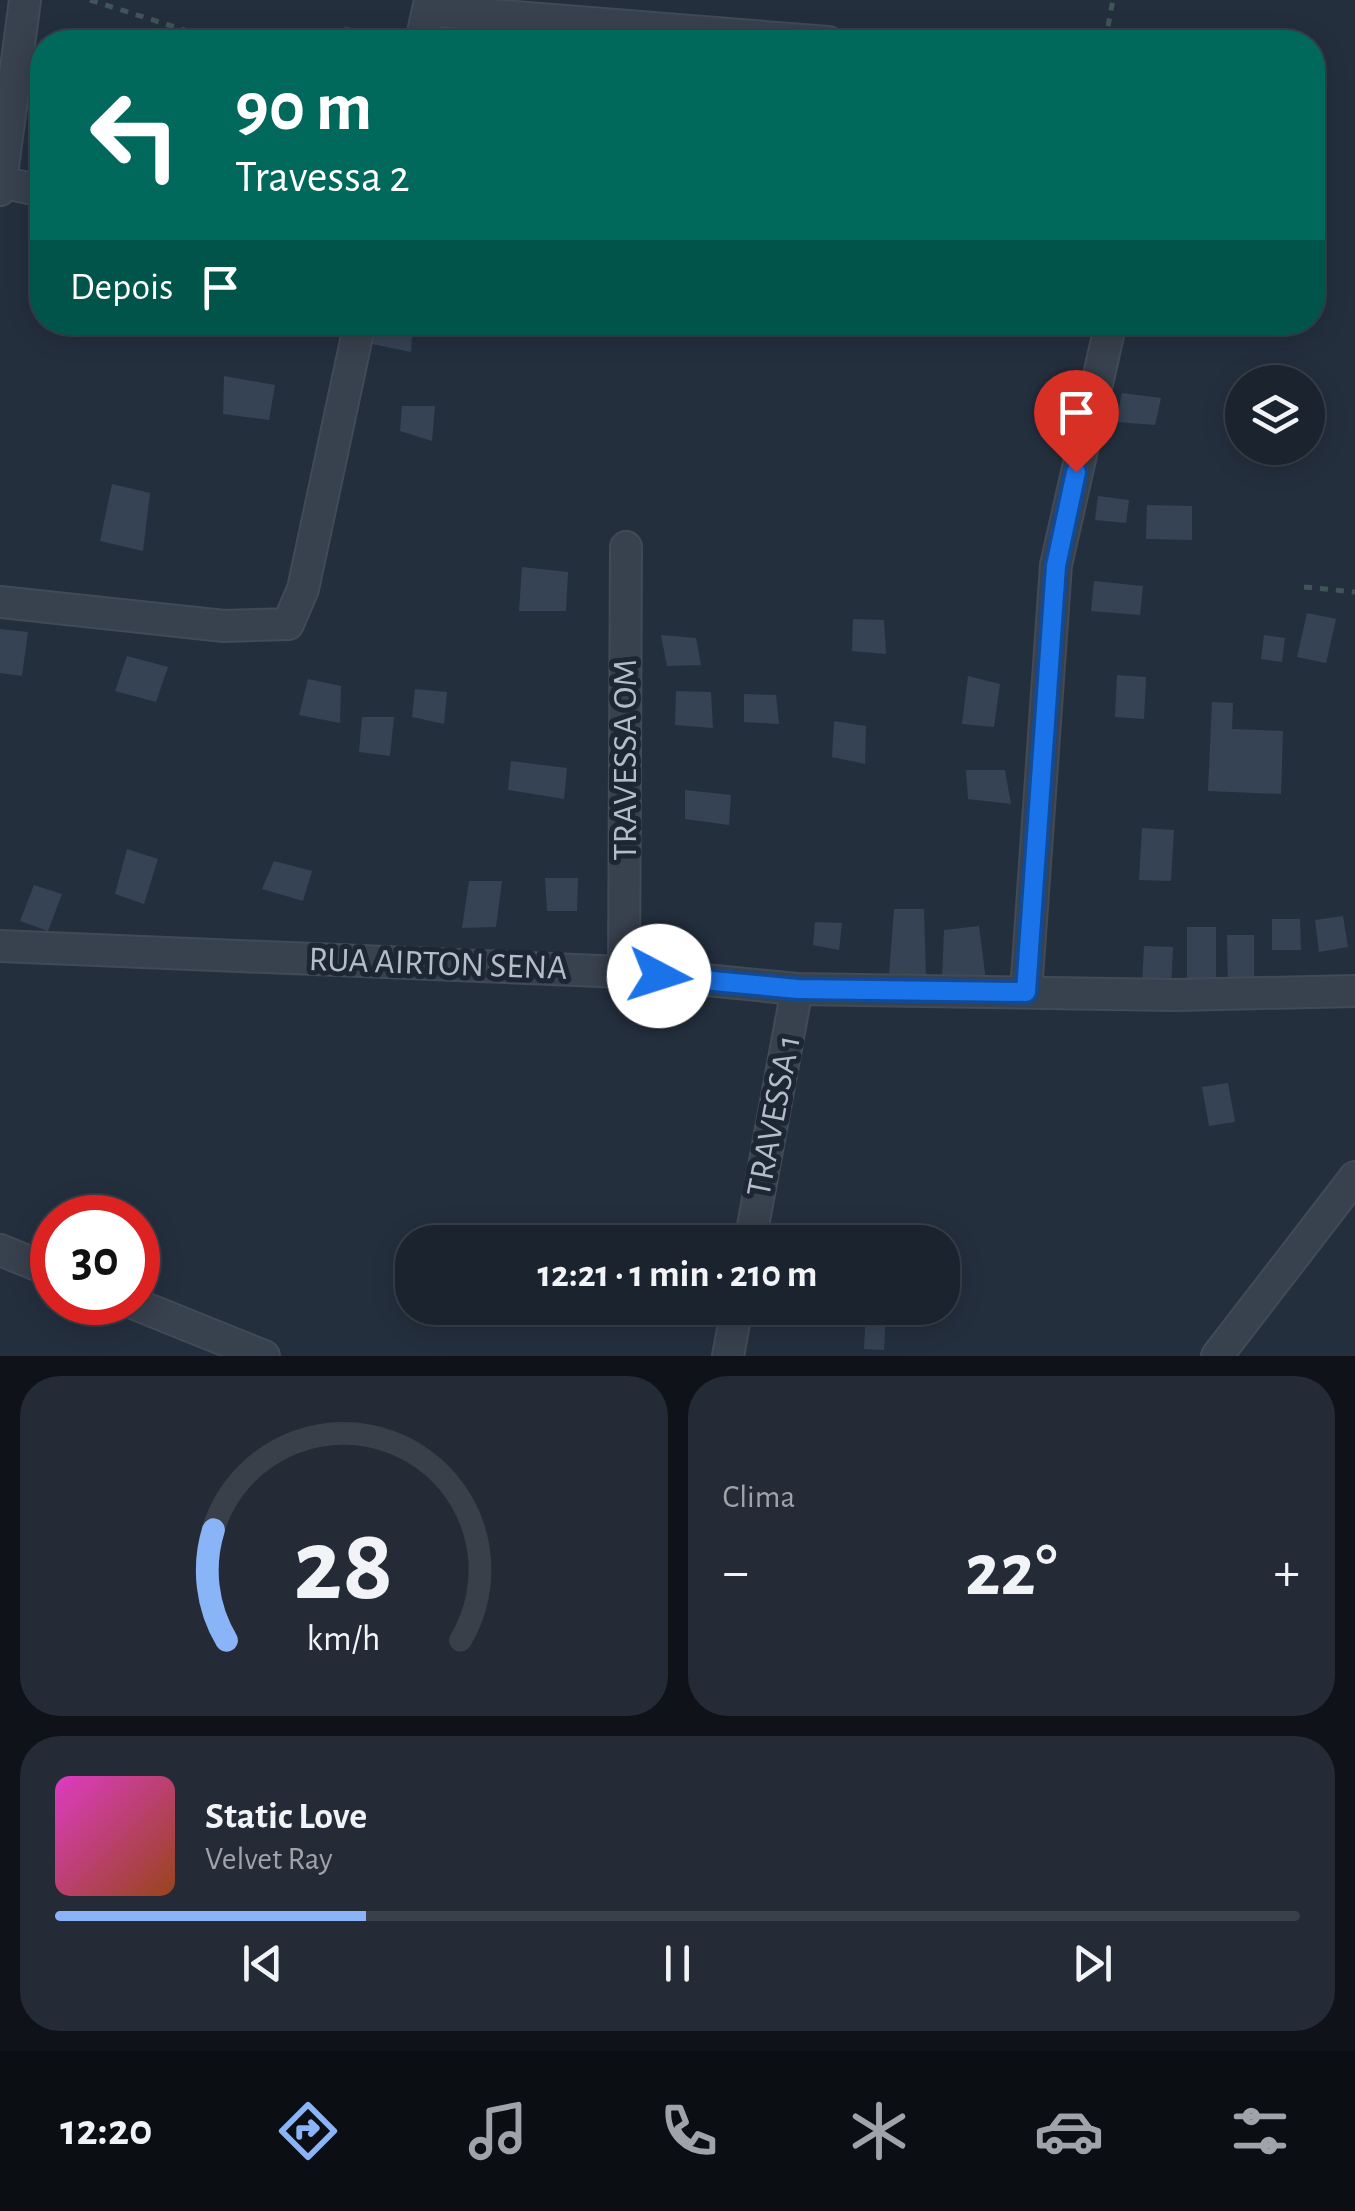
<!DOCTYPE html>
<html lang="pt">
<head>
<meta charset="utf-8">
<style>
  body { margin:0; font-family:"Alegreya Sans",sans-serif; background:#242b36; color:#f1f3f6; height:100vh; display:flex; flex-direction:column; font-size:38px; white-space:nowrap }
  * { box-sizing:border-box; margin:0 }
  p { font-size:32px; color:#a0a4aa }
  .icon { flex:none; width:55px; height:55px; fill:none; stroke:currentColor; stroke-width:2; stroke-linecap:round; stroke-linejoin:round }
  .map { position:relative; height:1356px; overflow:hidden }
  .sheet { display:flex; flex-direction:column; gap:20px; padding:20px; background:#0f1319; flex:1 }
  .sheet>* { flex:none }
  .hud { position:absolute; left:30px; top:30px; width:1295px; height:305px; border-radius:40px; box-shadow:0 5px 25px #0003,0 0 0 2px #39404a; background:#00695c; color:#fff; overflow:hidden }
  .controls { position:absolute; left:1225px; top:365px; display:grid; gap:20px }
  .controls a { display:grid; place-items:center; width:100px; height:100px; border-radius:50%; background:#1b232e; box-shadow:0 5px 25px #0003,0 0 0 2px #39404a; font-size:50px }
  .speed { position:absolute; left:30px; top:1195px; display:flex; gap:20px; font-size:50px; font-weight:700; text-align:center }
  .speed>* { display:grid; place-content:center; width:130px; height:130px; border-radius:50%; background:#1b232e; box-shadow:0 5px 25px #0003,0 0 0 2px #39404a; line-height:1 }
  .speed .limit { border:15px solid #d22; background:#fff; color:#111 }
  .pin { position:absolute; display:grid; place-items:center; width:85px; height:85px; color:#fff; margin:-102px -42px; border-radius:50% 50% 50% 0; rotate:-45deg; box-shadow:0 0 10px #0007 }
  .pin .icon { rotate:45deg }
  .me { position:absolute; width:110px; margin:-55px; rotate:95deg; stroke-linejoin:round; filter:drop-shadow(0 0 8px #0008) }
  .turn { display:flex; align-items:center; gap:35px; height:210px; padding:0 40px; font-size:45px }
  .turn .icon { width:130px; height:130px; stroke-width:2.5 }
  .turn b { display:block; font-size:70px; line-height:85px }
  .then { display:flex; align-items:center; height:95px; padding:0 40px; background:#0003; gap:20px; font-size:38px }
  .big { font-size:75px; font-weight:700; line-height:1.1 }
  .sheet .widget { flex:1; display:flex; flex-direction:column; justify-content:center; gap:15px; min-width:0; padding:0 35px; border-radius:40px; background:#242b36 }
  .sheet .dial { align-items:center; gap:0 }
  .dial svg { height:260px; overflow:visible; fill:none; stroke:#39404a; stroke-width:7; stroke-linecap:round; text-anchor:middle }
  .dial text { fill:#f1f3f6; stroke:none }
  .song { display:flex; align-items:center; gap:30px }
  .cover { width:120px; height:120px; border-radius:15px; background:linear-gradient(135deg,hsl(310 70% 55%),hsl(20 70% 35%)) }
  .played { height:10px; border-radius:5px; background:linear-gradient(90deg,#8ab4f8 25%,#39404a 25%) }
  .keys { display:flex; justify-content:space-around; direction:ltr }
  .heat { display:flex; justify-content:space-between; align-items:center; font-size:55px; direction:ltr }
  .sheet .tiles { flex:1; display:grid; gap:20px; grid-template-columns:1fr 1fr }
  .widget:last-child { grid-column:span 2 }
  .trip { position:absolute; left:395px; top:1225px; width:565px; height:100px; border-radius:40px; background:#1b232e; box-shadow:0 5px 25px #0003,0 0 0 2px #39404a; font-weight:700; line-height:100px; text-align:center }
  .dock { display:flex; height:160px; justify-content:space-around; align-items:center; background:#0b0e12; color:#a0a4aa }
  .dock .icon { width:70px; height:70px }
  .dock .on { color:#8ab4f8 }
  .dock b { font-size:45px; color:#f1f3f6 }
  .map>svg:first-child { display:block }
  .building { fill:#364354 }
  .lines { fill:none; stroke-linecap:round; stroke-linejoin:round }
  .minor-casing { stroke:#414a57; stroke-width:34 }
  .path { stroke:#3f5557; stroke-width:5; stroke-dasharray:8 8; stroke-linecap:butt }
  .minor { stroke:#38414e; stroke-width:30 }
  .route-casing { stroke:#114b97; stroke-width:25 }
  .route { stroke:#1a73e8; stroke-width:18 }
  .labels { text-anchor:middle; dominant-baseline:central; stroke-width:10; stroke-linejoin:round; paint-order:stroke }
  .street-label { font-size:35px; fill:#b4bcc9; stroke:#1d2633 }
</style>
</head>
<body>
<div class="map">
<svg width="1355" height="1356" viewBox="0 0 1355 1356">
  <rect width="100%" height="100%" fill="#242f3e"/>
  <path class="building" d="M345,26L373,34L370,42H338Z
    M369,322H413L411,352L367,343Z
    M224,376L275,385L269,420L223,414Z
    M1122,393L1161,398L1155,425L1116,422Z
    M402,406H435L432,441L400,431Z
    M112,484L150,493L143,551L100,541Z
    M1098,496L1129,500L1126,523L1095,520Z
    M1147,505L1192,506V540L1146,539Z
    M522,567L568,572L566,611H519Z
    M1094,581L1143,586L1140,615L1091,611Z
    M1307,613L1336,619L1326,663L1297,657Z
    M853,619L884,620L886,654L852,651Z
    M0,629L28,632L22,676L0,673Z
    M661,635L696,638L701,665L667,666Z
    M1264,635L1285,638L1282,662L1261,659Z
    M127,656L168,667L156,702L115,691Z
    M1117,675L1146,677L1144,719L1115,717Z
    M968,676L1000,684L994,727L962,724Z
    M308,679L341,686L340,723L299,715Z
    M415,689L447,692L444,724L412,717Z
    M676,691L711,692L713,728L675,725Z
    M744,694L776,695L779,724L744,722Z
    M1212,702L1233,703L1232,729L1283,731L1281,794L1208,791Z
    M362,717H394L390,756L359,752Z
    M834,721L866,726L865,764L832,757Z
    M511,761L567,768L564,799L508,790Z
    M966,770H1005L1011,804L968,799Z
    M685,790L731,795L729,825L685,819Z
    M1142,828L1174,830L1171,881L1139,880Z
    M127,849L158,859L144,904L115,894Z
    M274,861L312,871L303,901L262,889Z
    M545,878H578L577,911H547Z
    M469,881H502L496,927L462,928Z
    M34,885L62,894L48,931L20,921Z
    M894,909H924L926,978L889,975Z
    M1343,916L1348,947L1319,952L1315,920Z
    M1272,919H1300L1301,950H1272Z
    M815,922L842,923L839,950L813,945Z
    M979,926L986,981L942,980L944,930Z
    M1187,927H1216V988H1187Z
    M1227,935H1254V986H1228Z
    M1144,946L1173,947L1171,989L1142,987Z
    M1228,1083L1235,1122L1209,1126L1202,1087Z
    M866,1308H886L884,1350L864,1349Z"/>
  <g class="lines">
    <g class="minor-casing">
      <path id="minor" d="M428,10L828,42
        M421,42L430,0
        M1,182L42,191
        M0,190L25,0
        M0,602L224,626L288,624L303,589L360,322
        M0,946L624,972L797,989L1175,995L1355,991
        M624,972L626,547
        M1026,992L1056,565L1111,322
        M750,1242L797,989
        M0,1250L52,1271
        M130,1302L264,1356
        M728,1356L737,1308
        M1217,1356L1355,1177"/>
    </g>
    <path class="path" d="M90,0L222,42
      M1105,42L1113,0
      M1304,587L1355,592"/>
    <use href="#minor" class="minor"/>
  </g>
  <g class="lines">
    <g class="route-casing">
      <path id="route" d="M659,976L798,989L1026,992L1056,566L1076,472"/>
    </g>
    <use href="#route" class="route"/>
  </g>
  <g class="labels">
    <g class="street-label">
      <text transform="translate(625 760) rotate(-90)">TRAVESSA OM</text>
      <text transform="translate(438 964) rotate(2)">RUA AIRTON SENA</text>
      <text transform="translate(774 1116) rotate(-79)">TRAVESSA 1</text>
    </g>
  </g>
</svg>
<div class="controls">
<a><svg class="icon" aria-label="layers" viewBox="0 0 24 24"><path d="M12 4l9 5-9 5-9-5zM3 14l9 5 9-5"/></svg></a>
</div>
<div class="speed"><div class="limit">30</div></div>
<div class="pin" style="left:1076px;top:472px;background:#d93025"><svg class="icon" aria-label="arrive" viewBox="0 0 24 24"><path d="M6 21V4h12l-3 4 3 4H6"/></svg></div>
<svg class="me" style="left:659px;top:976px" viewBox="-20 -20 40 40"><circle r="19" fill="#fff"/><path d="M0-13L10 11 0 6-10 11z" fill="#1a73e8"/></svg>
<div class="trip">12:21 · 1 min · 210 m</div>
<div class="hud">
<div class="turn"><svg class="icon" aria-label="left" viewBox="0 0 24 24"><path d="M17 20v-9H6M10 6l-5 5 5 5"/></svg><div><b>90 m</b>Travessa 2</div></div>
<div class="then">Depois<svg class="icon" aria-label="arrive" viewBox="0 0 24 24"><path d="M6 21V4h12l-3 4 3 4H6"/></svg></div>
</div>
</div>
<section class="sheet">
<div class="tiles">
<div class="widget dial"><svg viewBox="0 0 100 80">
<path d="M14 69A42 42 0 1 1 86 69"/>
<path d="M14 69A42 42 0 0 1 10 35" stroke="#8ab4f8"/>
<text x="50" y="56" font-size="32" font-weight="700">28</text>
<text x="50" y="72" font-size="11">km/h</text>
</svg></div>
<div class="widget"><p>Clima</p>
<div class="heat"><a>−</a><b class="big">22°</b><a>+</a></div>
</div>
<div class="widget">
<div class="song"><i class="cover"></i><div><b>Static Love</b><p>Velvet Ray</p></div></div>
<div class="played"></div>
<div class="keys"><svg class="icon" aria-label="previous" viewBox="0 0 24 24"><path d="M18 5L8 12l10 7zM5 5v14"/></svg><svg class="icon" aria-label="pause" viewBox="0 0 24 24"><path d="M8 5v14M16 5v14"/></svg><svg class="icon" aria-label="next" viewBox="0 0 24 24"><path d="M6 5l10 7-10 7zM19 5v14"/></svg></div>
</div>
</div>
</section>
<nav class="dock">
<b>12:20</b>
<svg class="icon on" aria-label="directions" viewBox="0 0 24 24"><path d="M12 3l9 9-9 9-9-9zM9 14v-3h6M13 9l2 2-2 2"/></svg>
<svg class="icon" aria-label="music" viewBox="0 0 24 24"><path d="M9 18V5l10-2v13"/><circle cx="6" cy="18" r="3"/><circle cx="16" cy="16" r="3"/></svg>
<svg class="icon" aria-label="phone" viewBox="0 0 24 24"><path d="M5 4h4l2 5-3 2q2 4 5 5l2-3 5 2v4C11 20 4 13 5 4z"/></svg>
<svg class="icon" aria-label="climate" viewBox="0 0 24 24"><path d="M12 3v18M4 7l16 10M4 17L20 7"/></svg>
<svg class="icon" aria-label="car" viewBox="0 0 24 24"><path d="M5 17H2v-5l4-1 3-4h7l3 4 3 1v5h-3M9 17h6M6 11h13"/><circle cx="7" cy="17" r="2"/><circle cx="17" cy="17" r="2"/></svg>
<svg class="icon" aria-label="filters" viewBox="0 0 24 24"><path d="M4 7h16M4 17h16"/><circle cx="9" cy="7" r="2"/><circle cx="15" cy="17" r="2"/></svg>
</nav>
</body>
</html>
